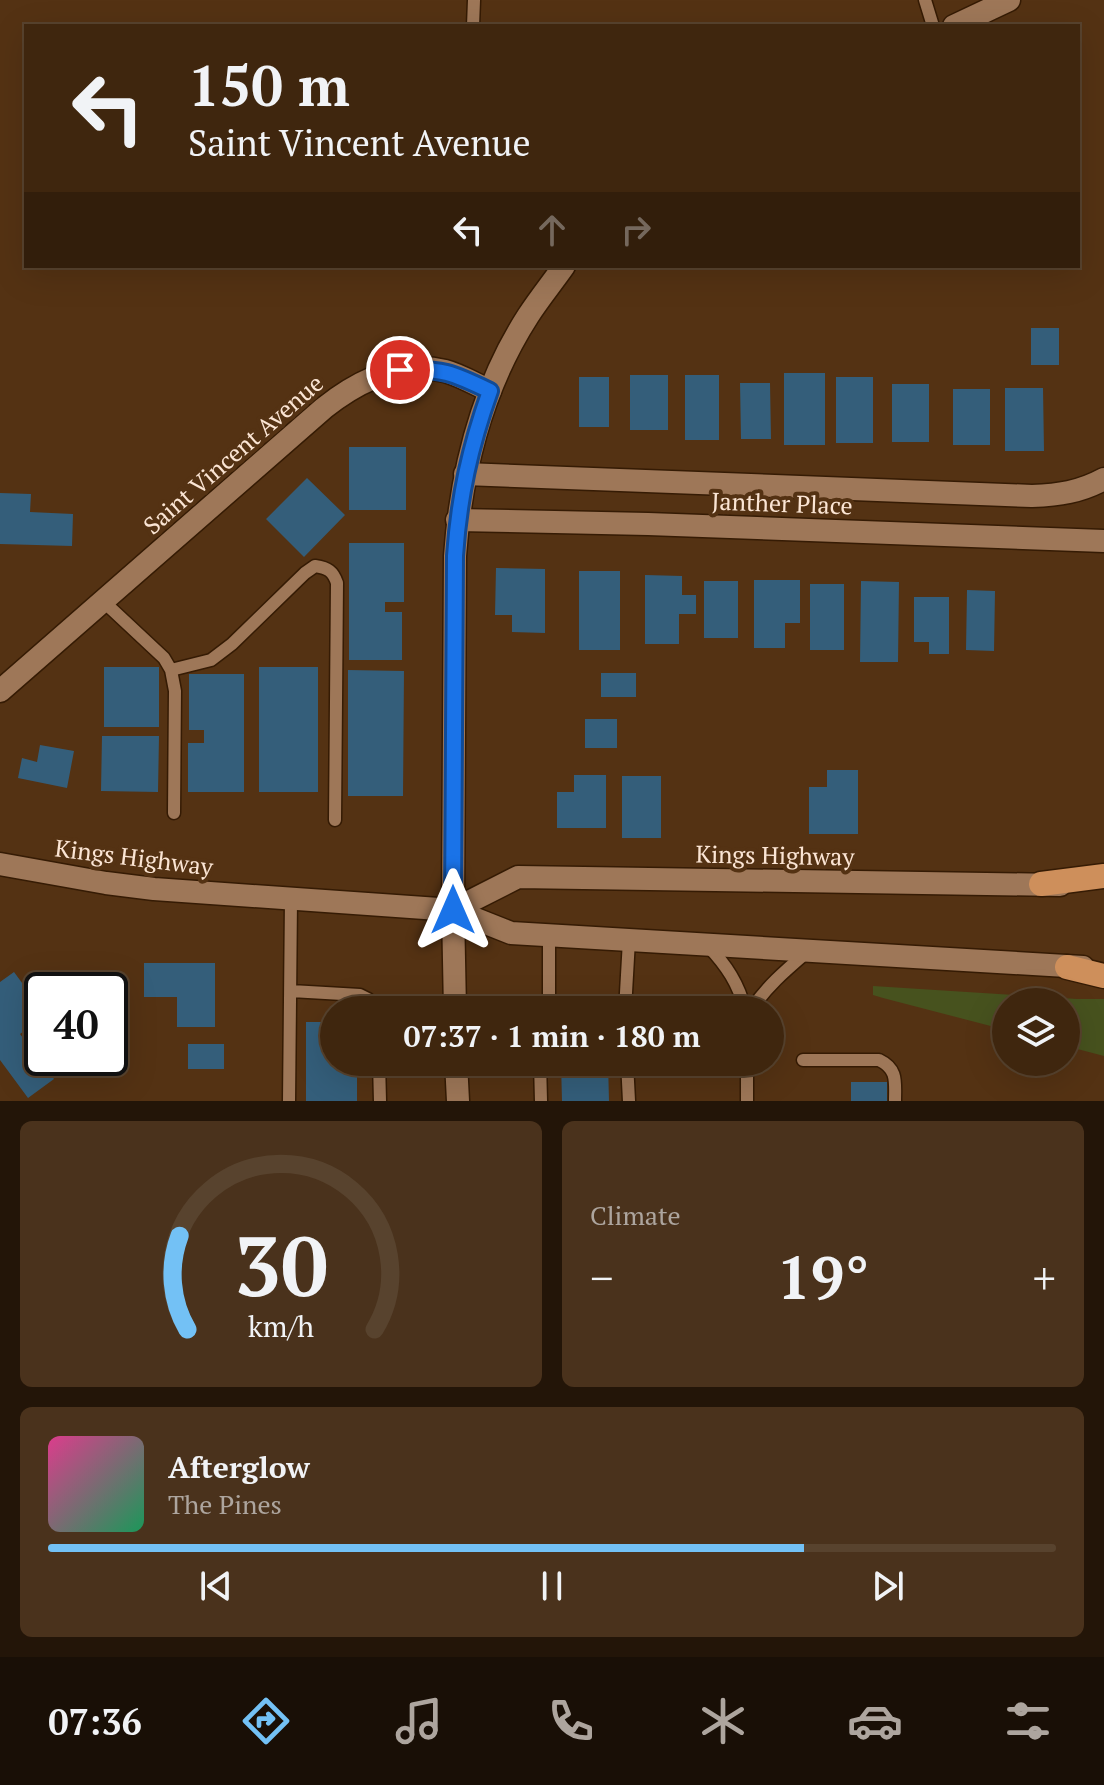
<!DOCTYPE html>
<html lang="en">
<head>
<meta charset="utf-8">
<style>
  body { margin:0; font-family:"PT Serif",serif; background:#4a321c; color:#f1f3f6; height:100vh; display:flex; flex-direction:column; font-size:30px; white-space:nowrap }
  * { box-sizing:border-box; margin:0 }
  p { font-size:26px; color:#ada59e }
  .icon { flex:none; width:44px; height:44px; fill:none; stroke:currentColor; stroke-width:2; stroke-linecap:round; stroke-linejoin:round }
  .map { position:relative; height:1101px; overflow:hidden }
  .drawer { display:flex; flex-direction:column; gap:20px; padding:20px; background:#231508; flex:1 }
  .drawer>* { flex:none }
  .top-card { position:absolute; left:24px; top:24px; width:1056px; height:244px; border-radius:0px; box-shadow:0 8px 32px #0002,0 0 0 2px #58432e; background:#3f260e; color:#f1f3f6; overflow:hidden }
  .controls { position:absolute; left:992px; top:988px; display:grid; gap:16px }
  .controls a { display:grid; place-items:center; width:88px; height:88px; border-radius:50%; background:#3f260e; box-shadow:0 8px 32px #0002,0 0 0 2px #58432e; font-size:40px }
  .speed { position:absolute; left:24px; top:972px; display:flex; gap:16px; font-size:40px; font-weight:700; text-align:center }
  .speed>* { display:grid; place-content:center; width:104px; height:104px; border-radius:50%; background:#3f260e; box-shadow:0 8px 32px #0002,0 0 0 2px #58432e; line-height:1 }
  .speed .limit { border:4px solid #111; border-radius:12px; background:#fff; color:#111 }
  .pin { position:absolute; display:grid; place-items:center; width:68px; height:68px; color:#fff; margin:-34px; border:4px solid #fff; border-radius:50%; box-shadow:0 2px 8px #0007 }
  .me { position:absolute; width:88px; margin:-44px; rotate:0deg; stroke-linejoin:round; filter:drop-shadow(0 0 6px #0008) }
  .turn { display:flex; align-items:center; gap:28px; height:168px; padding:0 32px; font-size:36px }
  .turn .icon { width:104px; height:104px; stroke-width:2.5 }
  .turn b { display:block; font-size:56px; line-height:68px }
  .lanes { display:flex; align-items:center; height:76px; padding:0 32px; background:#0003; justify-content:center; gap:40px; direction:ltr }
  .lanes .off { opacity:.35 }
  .big { font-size:60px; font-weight:800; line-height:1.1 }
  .drawer .card { flex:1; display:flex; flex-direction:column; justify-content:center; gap:12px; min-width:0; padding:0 28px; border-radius:12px; background:#4a321c }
  .drawer .dial { align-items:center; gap:0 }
  .dial svg { height:208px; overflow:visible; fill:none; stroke:#58432e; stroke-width:7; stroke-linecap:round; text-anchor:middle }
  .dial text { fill:#f1f3f6; stroke:none }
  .song { display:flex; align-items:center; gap:24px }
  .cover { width:96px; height:96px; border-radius:12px; background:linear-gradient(135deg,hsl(330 70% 55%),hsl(150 70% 35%)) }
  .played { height:8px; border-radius:4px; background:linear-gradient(90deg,#73c1f5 75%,#58432e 75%) }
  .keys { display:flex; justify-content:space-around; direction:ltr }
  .heat { display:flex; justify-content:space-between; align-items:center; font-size:44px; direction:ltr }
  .drawer .tiles { flex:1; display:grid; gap:20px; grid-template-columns:1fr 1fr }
  .card:last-child { grid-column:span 2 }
  .trip { position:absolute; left:320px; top:996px; width:464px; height:80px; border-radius:40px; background:#3f260e; box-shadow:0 8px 32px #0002,0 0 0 2px #58432e; font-weight:800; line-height:80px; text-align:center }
  .menu { display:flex; height:128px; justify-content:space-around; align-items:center; background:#190f06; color:#ada59e }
  .menu .icon { width:56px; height:56px }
  .menu .current { color:#73c1f5 }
  .menu b { font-size:36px; color:#f1f3f6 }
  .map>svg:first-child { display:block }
  .green { fill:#47521e }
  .building { fill:#345e7a }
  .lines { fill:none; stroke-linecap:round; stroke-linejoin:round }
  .service-casing { stroke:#351b04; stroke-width:15 }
  .minor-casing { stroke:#351b04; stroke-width:25 }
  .tertiary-casing { stroke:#351b04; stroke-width:25 }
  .secondary-casing { stroke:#351b04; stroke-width:25 }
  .motorway-casing { stroke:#351b04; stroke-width:27 }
  .service { stroke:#9e7758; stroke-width:12 }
  .minor { stroke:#9e7758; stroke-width:22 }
  .tertiary { stroke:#9e7758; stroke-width:22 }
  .secondary { stroke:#9e7758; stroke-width:22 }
  .motorway { stroke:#ce8f5b; stroke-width:24 }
  .route-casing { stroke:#114b97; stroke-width:20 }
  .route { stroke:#1a73e8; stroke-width:14 }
  .labels { text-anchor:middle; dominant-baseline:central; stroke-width:8; stroke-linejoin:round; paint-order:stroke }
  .street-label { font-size:24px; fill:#fbe5d4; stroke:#543213 }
</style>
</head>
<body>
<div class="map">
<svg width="1104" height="1101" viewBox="0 0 1104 1101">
  <rect width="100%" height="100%" fill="#543213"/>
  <path class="green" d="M873,986L1077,999H1104V1056L1066,1046V1002H1006V1030L883,998L873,995Z"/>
  <path class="building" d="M1031,328H1059V365H1031Z
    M784,373H825V445H784Z
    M630,375H668V430H630Z
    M685,375H719V440H685Z
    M579,377H609V427H579Z
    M836,377H873V443H836Z
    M740,383H770L771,439H741Z
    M892,384H929V442H892Z
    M1005,388H1043L1044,451H1005Z
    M953,389H990V445H953Z
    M349,447H406V510H349Z
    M307,478L345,515L304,557L266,519Z
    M0,493L31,494L30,512L73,514L72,546L0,544Z
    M349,543H404V602H385V612H402V660H349Z
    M496,568L545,569V633L512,632V615H495Z
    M579,571H620V650H579Z
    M645,575L682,576V595H696V614H679V644H645Z
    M754,580H800V623H785V648H754Z
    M704,581H738V638H704Z
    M861,581L899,582L898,662H860Z
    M810,584H844V650H810Z
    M967,590L995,591L994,651L966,650Z
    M914,597H949V654H929V642H914Z
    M104,667H159V727H104Z
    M259,667H318V792H259Z
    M348,670L404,671L403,796H348Z
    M601,673H636V697H601Z
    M189,674H244V792H188V743H204V730H189Z
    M585,719H617V748H585Z
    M102,736H159L158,792L101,791Z
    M40,745L74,751L67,788L18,778L22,758L37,762Z
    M827,770H858V834H809V787H827Z
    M574,775H606V828H557V792H574Z
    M622,776H661V838H622Z
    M144,963H215V1027H177V997H144Z
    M14,972L42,1010V1018L20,1034L54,1079L28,1098L0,1060V982Z
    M306,1022H334V1062H357V1101H306Z
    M188,1044H224V1069H188Z
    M608,1062L609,1101H562L561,1063Z
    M851,1082H887V1101H851Z"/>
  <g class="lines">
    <g class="service-casing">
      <path id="service" d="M925,0L933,26
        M473,26L474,0
        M103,601L164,658L171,670L175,691L174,813
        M171,670L211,660L232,644L305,573L315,566C328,568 333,571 337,583L335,820
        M708,946C726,965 739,984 745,1010
        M291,991L360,995L368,999L376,1010
        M548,1008C567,1001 605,999 621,1010
        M548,1010L549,1000V935
        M625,1010L629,940
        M751,1010C766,987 786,970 807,952
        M803,1060H879C898,1069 895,1082 895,1101
        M379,1062L380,1101
        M540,1062L541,1101
        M627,1062L629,1101
        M747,1062V1101
        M289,1101L291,900"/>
    </g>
    <g class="minor-casing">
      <path id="minor" d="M465,474L1032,496C1059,495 1080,492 1104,479
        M457,520L648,524L1104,541
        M0,691L324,408C358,381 400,360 445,371C460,375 475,384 490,391
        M453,910L455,1010
        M456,1062L458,1101"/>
    </g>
    <g class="tertiary-casing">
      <path id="tertiary" d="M954,26L1009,0
        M453,910L455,556C461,472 481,389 528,316C539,299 552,283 564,266"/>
    </g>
    <g class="secondary-casing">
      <path id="secondary" d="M0,864L106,883L154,889L453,910L511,933L1083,967
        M453,910L518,877L1060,885"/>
    </g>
    <g class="motorway-casing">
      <path id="motorway" d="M1041,884L1104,876
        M1067,967L1104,976"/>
    </g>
    <use href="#service" class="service"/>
    <use href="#minor" class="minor"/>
    <use href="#tertiary" class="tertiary"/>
    <use href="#secondary" class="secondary"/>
    <use href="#motorway" class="motorway"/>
  </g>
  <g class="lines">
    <g class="route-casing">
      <path id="route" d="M400,370C442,368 453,373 490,391C470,447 459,497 455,556L453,910"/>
    </g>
    <use href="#route" class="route"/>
  </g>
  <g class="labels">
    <g class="street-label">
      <text transform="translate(233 454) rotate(-41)">Saint Vincent Avenue</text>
      <text transform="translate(782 503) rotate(2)">Janther Place</text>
      <text transform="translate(775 855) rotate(1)">Kings Highway</text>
      <text transform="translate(134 857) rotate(7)">Kings Highway</text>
    </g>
  </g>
</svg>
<div class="controls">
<a><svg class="icon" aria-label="layers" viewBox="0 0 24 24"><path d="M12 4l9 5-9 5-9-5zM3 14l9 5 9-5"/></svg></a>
</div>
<div class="speed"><div class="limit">40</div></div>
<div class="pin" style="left:400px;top:370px;background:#d93025"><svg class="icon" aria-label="arrive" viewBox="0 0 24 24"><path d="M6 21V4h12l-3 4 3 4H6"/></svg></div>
<svg class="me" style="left:453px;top:910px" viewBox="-20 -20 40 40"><path d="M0-17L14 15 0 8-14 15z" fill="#1a73e8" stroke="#fff" stroke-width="4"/></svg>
<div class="trip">07:37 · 1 min · 180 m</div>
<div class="top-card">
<div class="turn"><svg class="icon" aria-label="left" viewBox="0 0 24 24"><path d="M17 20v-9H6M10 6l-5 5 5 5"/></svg><div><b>150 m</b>Saint Vincent Avenue</div></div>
<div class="lanes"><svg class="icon" aria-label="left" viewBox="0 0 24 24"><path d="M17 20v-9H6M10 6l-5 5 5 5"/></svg><svg class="icon off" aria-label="ahead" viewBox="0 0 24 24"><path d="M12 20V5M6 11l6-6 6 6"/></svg><svg class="icon off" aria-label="right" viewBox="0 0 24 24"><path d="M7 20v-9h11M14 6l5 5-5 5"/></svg></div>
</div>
</div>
<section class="drawer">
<div class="tiles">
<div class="card dial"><svg viewBox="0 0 100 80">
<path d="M14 69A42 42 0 1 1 86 69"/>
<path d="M14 69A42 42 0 0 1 11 33" stroke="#73c1f5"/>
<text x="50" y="56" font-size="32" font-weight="700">30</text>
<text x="50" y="72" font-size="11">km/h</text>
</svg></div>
<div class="card"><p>Climate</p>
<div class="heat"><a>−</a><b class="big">19°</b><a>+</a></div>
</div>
<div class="card">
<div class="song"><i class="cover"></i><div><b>Afterglow</b><p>The Pines</p></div></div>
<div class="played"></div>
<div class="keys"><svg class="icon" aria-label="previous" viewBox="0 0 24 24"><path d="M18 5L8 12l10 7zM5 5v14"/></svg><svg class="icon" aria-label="pause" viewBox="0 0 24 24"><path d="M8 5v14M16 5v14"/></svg><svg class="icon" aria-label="next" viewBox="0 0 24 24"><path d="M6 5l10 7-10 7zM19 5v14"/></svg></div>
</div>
</div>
</section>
<nav class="menu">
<b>07:36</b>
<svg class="icon current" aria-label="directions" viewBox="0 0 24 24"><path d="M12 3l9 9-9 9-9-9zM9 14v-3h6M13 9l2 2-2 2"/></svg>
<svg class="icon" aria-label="music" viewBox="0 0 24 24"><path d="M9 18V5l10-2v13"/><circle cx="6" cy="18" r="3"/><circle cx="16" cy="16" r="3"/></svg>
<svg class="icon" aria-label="phone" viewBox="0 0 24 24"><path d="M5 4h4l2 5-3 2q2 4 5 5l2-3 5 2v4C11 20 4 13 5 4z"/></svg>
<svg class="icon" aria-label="climate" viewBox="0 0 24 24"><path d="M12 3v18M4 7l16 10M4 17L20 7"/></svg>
<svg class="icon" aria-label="car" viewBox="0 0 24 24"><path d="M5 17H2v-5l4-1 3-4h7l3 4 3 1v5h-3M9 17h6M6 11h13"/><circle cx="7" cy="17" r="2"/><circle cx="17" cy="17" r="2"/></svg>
<svg class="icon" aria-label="filters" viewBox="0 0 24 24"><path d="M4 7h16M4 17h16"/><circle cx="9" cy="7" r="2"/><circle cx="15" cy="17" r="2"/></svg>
</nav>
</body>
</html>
